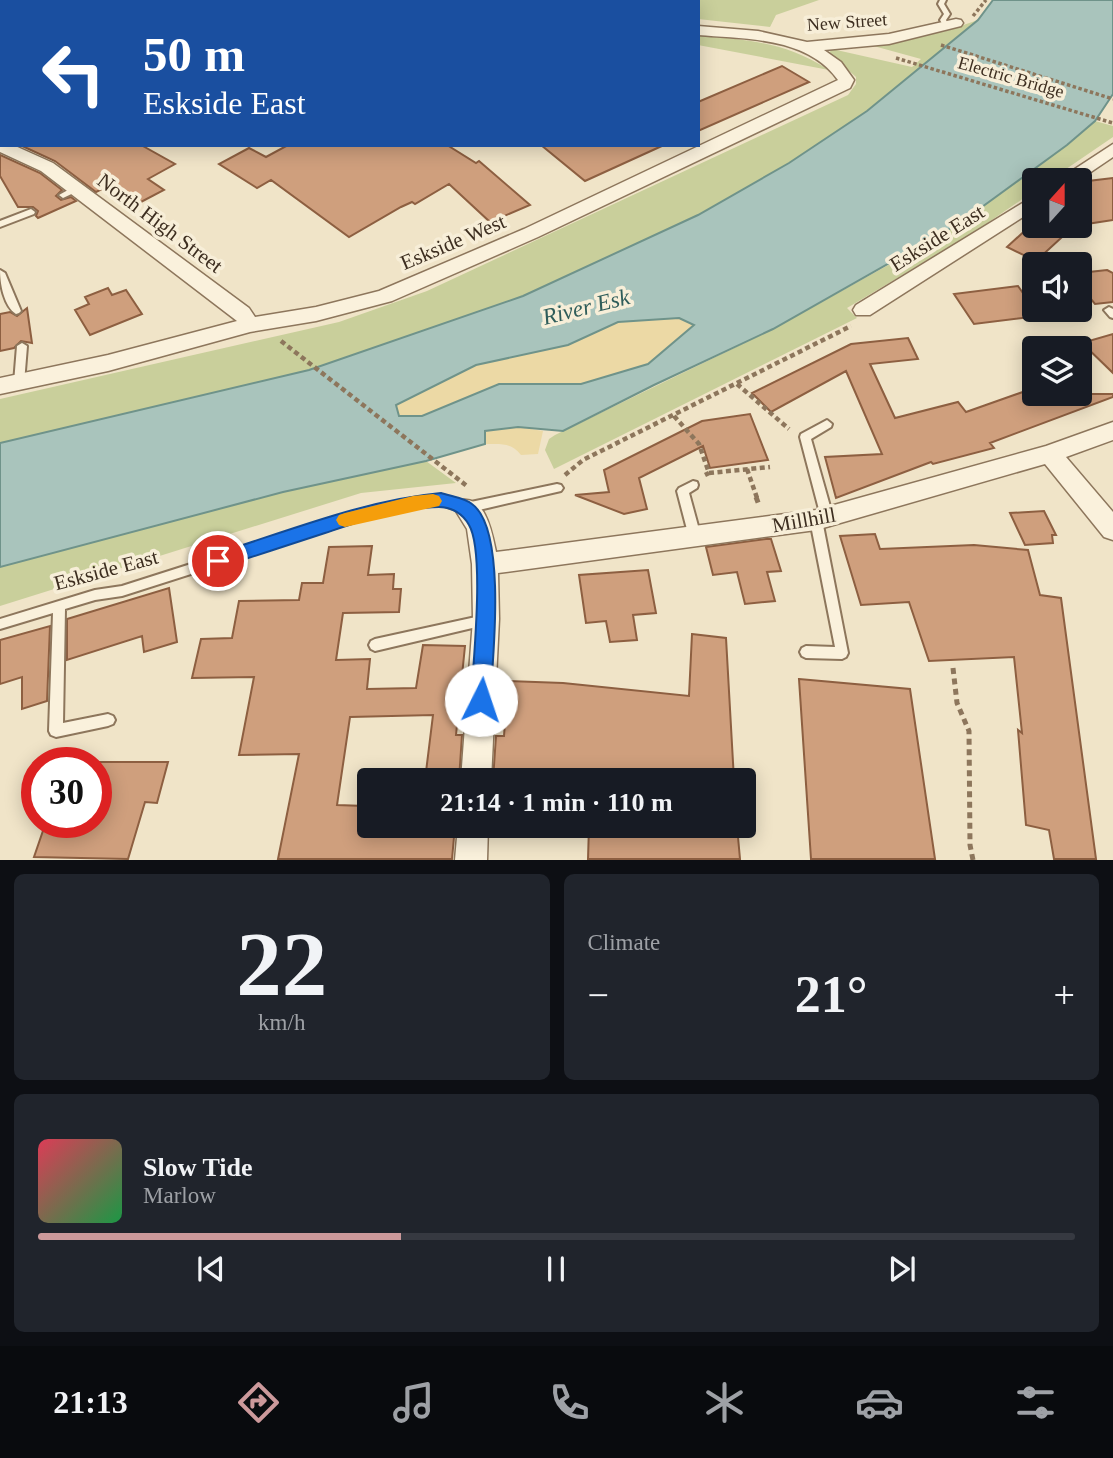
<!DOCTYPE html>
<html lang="en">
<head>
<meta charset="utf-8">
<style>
  body { margin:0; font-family:"Times New Roman",serif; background:#20242c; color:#f1f3f6; height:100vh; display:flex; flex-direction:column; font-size:26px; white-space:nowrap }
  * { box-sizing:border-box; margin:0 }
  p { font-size:23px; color:#9ea1a6 }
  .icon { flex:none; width:38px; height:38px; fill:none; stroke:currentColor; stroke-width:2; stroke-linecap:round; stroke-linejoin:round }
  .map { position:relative; height:860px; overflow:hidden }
  .side { display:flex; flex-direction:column; gap:14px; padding:14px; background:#0d0f14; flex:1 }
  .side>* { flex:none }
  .top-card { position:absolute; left:0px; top:0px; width:700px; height:147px; box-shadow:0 4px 18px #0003; background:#1a4fa0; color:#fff; overflow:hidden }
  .needle { width:46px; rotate:21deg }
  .buttons { position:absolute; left:1022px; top:168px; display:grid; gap:14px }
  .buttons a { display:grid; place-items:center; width:70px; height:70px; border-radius:7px; background:#171b24; box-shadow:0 4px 18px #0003; font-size:35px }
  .speed { position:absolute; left:21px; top:747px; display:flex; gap:14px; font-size:35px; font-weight:700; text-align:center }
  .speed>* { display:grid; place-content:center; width:91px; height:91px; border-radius:50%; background:#171b24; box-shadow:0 4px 18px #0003; line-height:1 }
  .speed .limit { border:10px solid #d22; background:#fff; color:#111 }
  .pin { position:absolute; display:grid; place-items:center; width:60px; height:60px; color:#fff; margin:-30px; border:4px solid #fff; border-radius:50%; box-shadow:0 2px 7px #0007 }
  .me { position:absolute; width:77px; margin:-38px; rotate:4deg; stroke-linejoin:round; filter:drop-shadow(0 0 5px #0008) }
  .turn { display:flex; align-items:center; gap:24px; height:147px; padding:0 28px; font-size:32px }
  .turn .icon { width:91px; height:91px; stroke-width:2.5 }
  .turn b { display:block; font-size:49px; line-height:60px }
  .big { font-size:52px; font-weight:700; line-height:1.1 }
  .side .tile { flex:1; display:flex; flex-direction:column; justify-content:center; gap:10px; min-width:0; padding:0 24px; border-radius:10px; background:#20242c }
  .side .dial { align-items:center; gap:0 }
  .dial b { font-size:91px; line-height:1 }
  .song { display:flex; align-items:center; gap:21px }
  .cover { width:84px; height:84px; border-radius:10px; background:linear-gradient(135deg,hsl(350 70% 55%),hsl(140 70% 35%)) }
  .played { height:7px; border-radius:4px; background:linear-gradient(90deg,#cc999b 35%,#363941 35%) }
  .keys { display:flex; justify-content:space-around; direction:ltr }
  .heat { display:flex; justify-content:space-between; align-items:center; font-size:38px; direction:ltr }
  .side .tiles { flex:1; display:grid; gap:14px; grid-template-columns:1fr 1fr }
  .tile:last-child { grid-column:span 2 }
  .trip { position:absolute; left:357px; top:768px; width:399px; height:70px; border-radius:7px; background:#171b24; box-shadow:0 4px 18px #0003; font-weight:700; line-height:70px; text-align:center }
  .tab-bar { display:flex; height:112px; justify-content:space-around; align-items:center; background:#090b0e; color:#9ea1a6 }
  .tab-bar .icon { width:49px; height:49px }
  .tab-bar .selected { color:#cc999b }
  .tab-bar b { font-size:32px; color:#f1f3f6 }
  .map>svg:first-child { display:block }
  .green { fill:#c9cf9b }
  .sand { fill:#ecd9a5 }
  .water { fill:#a9c4bc; stroke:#6f938a; stroke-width:2; fill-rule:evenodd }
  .building { fill:#cf9f7d; stroke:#8d5f41; stroke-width:2 }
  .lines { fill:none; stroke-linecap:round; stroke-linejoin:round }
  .service-casing { stroke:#8d765c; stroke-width:4 }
  .minor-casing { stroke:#8d765c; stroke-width:3 }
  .path-far2 { stroke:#8d765c; stroke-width:3.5; stroke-dasharray:3.5 2.5; stroke-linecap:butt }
  .path-far1 { stroke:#8d765c; stroke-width:4.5; stroke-dasharray:5 3.5; stroke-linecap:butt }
  .path { stroke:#8d765c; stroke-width:5; stroke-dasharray:6 4.5; stroke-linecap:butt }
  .service { fill:#faf1dc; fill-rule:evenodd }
  .minor { fill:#faf1dc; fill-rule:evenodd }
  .route { fill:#1a73e8; stroke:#114b97; stroke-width:2 }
  .slow { fill:#f59e0b }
  .labels { text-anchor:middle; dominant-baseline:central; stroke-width:7; stroke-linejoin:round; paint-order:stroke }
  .far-street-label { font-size:18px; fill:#3d2e20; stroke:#f7eed8 }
  .street-label { font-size:21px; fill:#3d2e20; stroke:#f7eed8 }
  .water-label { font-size:23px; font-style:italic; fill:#2f5d5a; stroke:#f7eed8 }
</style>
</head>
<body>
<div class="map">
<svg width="1113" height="860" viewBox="0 0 1113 860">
  <rect width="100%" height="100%" fill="#f0e4c8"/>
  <path class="green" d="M553,0H819L776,15L770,27L698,19V2Z
    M978,20L867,111L789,163L698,215L523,296L309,370L0,443V399L339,322L427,291L848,95L856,84V77L829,53L832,49L912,67L921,59L870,45L946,31Z
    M698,35C751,41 783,41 829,70L698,45Z
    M1095,121L1113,126V137L1050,180H1034V191L973,233L847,308L857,318L554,469L545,450L549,439L555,435L773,329L892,263L960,223L1067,145Z
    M426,461L456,483L361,493L0,606V567L283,492Z"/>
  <path class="sand" d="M679,318L694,325L648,364L581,384H499L422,416L399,417L396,405L476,365L568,345L618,322Z
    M518,427L543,431L538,454L521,455C511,442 500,444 485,444V431Z"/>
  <path class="water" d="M993,0H1113V94L1095,121L1067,145L960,223L773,329L654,385L563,431L518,427L485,431V444L426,461L283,492L0,567V443L309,370L523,296L698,215L789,163L867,111L978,20ZM679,318L694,325L648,364L581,384H499L422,416H399L396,405L476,365L568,345L618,322Z"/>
  <path class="building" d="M782,66L809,82L698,131V102Z
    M20,145H141L175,164L148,179L164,190L139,203L112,184L96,192L55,161Z
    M288,145H447L476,163L479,161L530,205L490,222L449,184L415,204L412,202L401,207L349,237L271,180L257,188L219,164L249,148L266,157Z
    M541,145H664L585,181Z
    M0,155L40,173L62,190L56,196L61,200L71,197L76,201L38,218L36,216L38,211L33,207H18L0,176Z
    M1113,178V220L1080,225V182Z
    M1030,226H1074L1036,261L1007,247Z
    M1107,270L1113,273V302L1095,304L1080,286V273Z
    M1018,286L1039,316L974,324L954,294Z
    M108,288L112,295L126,290L142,314L90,335L75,310L89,304L85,297Z
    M27,308L32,343L21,341L14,348L0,351V314L10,312L17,316Z
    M1113,334V373L1082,343Z
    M908,338L918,359L870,364L895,418L958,402L966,412L1034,388V394H1113V397L990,443L994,448L933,464L931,462L836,498L825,457L882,454L846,371L771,412L752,393L851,344Z
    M750,414L768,460L710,468L703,446L639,478L647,509L624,514L575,495L609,492L604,470L702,421Z
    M1044,511L1056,535H1052L1053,543L1025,545L1010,513Z
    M875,534L880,549L974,545L1028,550L1040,595L1061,598L1096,859H1054L1049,830L1026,825L1018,730L1022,733L1014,657L929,661L909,602L861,605L840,536Z
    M766,539H771L781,571L767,572L775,601L745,604L737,572L713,575L706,547Z
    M372,546L368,575L394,574L393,589H401L399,612L343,613L336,660L370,659L367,689L416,688L423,645L465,646L456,735H462L459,780H425L433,715L350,717L337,805L365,806L361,826H455L452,859H278L299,754L239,755L254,677L192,678L201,639L232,638L239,601L299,600L302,583H323L329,547Z
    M648,570L656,613L633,615L637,640L610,642L606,621L586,623L579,575Z
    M169,588L177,642L144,652L142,636L67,660V619Z
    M50,626L47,701L22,709V677L0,684V640Z
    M692,634L726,638L734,780H493L496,736H504L508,681L563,683L689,696Z
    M799,679L910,689L935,859H811Z
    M96,762H168L157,803L145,802L128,859L34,857L46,822H96Z
    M589,826H737L740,859H588Z"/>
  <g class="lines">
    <g class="service-casing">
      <path id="service" d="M940,0H946L944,4L950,14L946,20L949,26L948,27H944L940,20L944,14L938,4Z
        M77,185L81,188L80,190L63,198L59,195Z
        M31,209L35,212L34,214L0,227V221Z
        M0,270L5,273L21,311L19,313L16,314C4,306 0,284 0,270Z
        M1109,307L1113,309V318L1110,317L1104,310Z
        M22,343L27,346L24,383L19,387L14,383L17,346Z
        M827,420L832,424L831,427L811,439L833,517L831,520L827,522L823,520L821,517L800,437L801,434Z
        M693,481L697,482L698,485L697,488L689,493L701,537L699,540L695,542L691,540L689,537L677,491L679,488Z
        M557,484L561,485L563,488L561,491L466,513L441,505L413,508L363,519L122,596L95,600L65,609L63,723L108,714L113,716L115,720L113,724L108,726L56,737L51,735L49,731L53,613L0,629V619L95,590L122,586L363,509L413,498L441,495L466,503Z
        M816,515L820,517L822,520L848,653L846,657L842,659L806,658L802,656L800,652L802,648L806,646L835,647L810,520L812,517Z
        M485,615L489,616L491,620L489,624L485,625L375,651L371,649L369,645L371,641L375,639Z"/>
    </g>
    <g class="minor-casing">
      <path id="minor" d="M89,0H105L88,2Z
        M383,0H399L382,2Z
        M482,0H505L506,2H483Z
        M956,19L961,20L963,23L961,26L889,44L824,50L841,62L854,80L850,88L538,237L392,301L316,321L250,332L108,371L0,394V378L108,355L237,321L41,171L0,152V141L2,145H13L53,163L249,308L255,317L316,307L379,291L524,229L838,80C807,37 746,39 698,35V26L758,31L807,42L889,34Z
        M1113,144V157L1079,180H1058Z
        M1034,196V210L870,315H856L853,310L856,305Z
        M1113,422V440L1066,457L1113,512V540L1104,537L1045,464L816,530L498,573L499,619L491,780H461L473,619L472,564L467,529L454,508L457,501C485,492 492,532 496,552L816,510L1046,446Z
        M458,826H488L487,860H455Z"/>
    </g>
    <path class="path-far2" d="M973,16L986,0
      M941,45L1113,99
      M896,58L1113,123"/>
    <path class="path-far1" d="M281,341L467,486
      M737,384L789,429
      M674,416L699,444L709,473L705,475
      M747,469L757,498
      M709,473L770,467
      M565,475L583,460L851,326"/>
    <path class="path" d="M756,497L759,505
      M953,668L957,703L969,731L970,845L973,860"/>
    <use href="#service" class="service"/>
    <use href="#minor" class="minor"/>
  </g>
  <path class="route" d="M441,493C450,496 465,498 472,504C507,529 493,659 490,700L487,706L481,709L474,706L471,700C473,665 485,552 469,525C463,514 452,507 439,507C400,507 361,521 325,533C289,545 254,556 218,568L212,566L210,561L212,555L218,553C291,530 365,500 441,493Z"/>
  <path class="slow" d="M433,494L439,496L442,501L439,506L345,527L339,525L336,520L339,515L345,513L413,496Z"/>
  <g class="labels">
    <g class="far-street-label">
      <text transform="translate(847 22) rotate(-4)">New Street</text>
      <text transform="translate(1011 77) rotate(16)">Electric Bridge</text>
    </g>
    <g class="street-label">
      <text transform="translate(160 223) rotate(37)">North High Street</text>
      <text transform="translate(937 238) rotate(-32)">Eskside East</text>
      <text transform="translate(453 242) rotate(-23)">Eskside West</text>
      <text transform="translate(804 520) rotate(-10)">Millhill</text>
      <text transform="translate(106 570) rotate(-15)">Eskside East</text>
    </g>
    <g class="water-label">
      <text transform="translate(586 307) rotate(-14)">River Esk</text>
    </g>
  </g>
</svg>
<div class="buttons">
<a><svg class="needle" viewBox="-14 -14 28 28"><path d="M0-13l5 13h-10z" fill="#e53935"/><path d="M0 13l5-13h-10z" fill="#9ea1a6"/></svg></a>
<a><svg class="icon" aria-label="sound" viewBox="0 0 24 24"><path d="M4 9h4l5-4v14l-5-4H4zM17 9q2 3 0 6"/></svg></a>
<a><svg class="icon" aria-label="layers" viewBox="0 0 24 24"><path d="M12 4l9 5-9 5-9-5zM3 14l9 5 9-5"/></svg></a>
</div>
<div class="speed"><div class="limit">30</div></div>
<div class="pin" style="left:218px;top:561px;background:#d93025"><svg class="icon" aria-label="arrive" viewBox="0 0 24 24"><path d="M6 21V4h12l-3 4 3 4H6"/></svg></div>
<svg class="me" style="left:481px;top:700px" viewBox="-20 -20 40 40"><circle r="19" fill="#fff"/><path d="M0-13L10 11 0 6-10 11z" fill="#1a73e8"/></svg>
<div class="trip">21:14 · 1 min · 110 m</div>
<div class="top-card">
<div class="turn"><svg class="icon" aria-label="left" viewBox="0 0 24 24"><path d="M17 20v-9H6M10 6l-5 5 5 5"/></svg><div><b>50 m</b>Eskside East</div></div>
</div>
</div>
<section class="side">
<div class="tiles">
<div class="tile dial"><b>22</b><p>km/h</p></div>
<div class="tile"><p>Climate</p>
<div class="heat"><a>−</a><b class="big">21°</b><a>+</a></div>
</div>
<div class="tile">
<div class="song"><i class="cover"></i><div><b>Slow Tide</b><p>Marlow</p></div></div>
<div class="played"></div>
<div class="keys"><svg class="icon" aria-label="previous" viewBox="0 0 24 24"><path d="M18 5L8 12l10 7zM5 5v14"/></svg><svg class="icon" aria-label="pause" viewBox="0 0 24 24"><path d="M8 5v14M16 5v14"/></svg><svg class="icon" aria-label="next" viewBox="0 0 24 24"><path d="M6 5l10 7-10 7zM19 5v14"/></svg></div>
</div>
</div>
</section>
<nav class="tab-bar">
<b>21:13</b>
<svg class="icon selected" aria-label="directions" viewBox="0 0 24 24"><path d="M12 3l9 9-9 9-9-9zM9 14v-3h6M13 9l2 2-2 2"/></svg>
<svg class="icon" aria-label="music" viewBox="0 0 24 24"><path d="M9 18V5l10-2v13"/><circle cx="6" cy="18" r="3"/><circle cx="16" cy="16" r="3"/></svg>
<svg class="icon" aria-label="phone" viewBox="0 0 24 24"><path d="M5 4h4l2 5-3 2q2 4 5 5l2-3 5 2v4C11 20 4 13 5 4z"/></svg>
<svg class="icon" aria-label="climate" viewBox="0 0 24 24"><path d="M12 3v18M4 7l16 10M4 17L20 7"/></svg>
<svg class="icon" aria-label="car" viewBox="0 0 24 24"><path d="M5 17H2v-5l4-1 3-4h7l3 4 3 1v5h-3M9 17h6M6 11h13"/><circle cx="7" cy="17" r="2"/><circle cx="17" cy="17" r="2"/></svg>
<svg class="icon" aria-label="filters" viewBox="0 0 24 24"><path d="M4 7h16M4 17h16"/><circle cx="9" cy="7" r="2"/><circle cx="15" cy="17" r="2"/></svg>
</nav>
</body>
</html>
